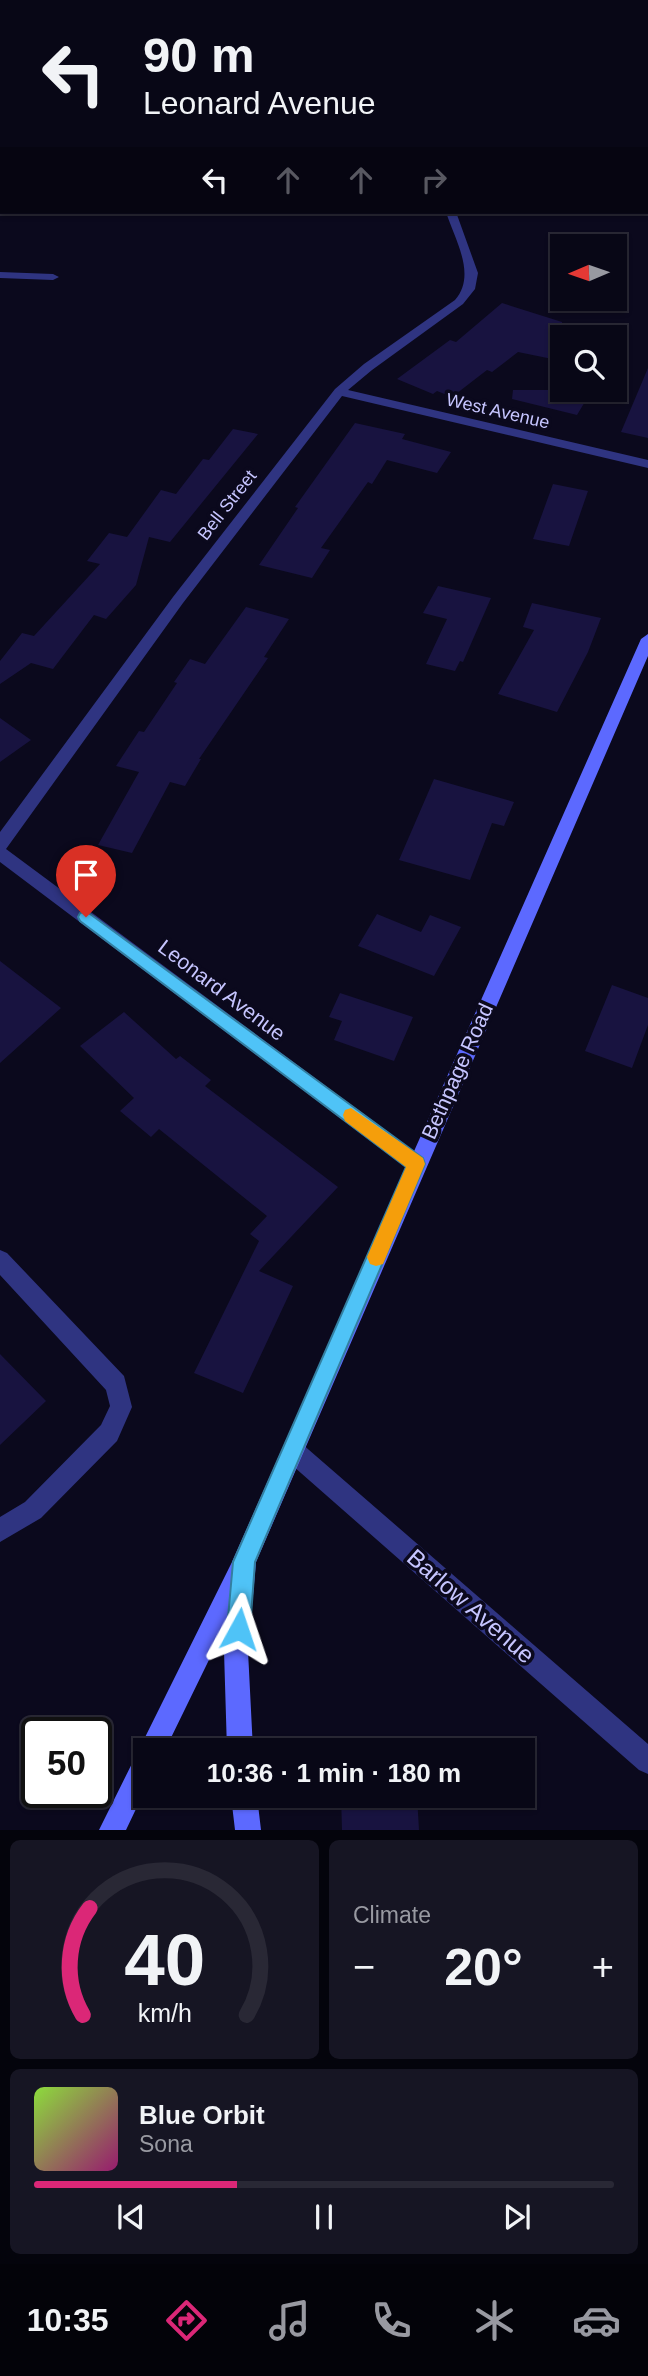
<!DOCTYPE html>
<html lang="en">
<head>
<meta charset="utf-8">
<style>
  body { margin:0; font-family:Arial,sans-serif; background:#161523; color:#f1f3f6; height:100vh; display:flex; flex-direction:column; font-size:26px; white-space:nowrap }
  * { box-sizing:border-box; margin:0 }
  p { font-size:23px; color:#9899a1 }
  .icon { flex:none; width:38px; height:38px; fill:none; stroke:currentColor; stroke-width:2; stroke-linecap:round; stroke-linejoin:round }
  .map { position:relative; height:1830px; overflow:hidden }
  .side { display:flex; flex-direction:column; gap:10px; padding:10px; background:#04040c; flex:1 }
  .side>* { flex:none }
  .top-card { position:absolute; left:0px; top:0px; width:649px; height:214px; box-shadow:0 2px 5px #0004,0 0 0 2px #292835; background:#080716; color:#f1f3f6; overflow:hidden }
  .needle { width:46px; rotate:268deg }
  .controls { position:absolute; left:550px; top:234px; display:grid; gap:14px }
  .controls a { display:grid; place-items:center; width:77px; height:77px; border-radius:0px; background:#080716; box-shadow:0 2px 5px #0004,0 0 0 2px #292835; font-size:35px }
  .speed { position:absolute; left:21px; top:1717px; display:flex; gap:14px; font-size:35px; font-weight:700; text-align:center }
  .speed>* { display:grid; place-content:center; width:91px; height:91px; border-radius:50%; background:#080716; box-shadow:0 2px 5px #0004,0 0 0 2px #292835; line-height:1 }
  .speed .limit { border:4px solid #111; border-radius:10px; background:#fff; color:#111 }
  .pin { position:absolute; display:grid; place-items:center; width:60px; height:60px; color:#fff; margin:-72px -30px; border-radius:50% 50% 50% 0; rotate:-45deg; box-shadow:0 0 7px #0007 }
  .pin .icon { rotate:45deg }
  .me { position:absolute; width:77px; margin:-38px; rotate:5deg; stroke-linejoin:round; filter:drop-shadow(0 0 5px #0008) }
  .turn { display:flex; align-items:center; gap:24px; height:147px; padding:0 28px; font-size:32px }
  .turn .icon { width:91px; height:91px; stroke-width:2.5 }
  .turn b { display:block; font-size:49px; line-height:60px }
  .lanes { display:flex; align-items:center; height:66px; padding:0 28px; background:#0003; justify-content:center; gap:35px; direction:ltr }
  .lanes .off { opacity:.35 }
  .big { font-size:52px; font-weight:800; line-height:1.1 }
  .side .widget { flex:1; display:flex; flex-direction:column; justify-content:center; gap:10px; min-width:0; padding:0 24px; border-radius:10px; background:#161523 }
  .side .dial { align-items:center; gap:0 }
  .dial svg { height:182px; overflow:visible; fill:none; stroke:#292835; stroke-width:7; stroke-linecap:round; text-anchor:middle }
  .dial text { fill:#f1f3f6; stroke:none }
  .song { display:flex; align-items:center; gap:21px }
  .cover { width:84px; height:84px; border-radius:10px; background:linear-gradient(135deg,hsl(90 70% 55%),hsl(320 70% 35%)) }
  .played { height:7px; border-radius:4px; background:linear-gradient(90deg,#db2777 35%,#292835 35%) }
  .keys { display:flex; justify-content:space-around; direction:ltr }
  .heat { display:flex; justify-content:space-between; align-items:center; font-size:38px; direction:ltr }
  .side .tiles { flex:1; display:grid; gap:10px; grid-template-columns:1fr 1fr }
  .widget:last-child { grid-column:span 2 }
  .trip { position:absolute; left:133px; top:1738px; width:402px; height:70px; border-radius:0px; background:#080716; box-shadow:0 2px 5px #0004,0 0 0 2px #292835; font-weight:800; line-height:70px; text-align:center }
  .dock { display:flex; height:112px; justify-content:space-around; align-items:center; background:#030309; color:#9899a1 }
  .dock .icon { width:49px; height:49px }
  .dock .current { color:#db2777 }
  .dock b { font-size:32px; color:#f1f3f6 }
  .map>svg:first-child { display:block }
  .building { fill:#181340 }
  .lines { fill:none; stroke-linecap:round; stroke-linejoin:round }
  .street { fill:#2f3481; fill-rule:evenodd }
  .secondary { fill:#5c69ff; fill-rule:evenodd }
  .route { fill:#4fc3f7; stroke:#337fa1; stroke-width:2 }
  .slow { fill:#f59e0b }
  .labels { text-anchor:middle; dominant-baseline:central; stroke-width:7; stroke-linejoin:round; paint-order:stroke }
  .far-street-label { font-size:18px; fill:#c6c5ff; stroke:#0b091d }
  .street-label { font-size:21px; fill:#c6c5ff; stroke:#0b091d }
  .near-street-label { font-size:24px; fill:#c6c5ff; stroke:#0b091d }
</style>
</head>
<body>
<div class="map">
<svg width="648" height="1830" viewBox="0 0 648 1830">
  <rect width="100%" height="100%" fill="#0b091d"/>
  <path class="building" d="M502,303L562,322V361L518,352L492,372L487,370L452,397L437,391L433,394L397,379L450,340L456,342Z
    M648,368V438L621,432Z
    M513,390H592L577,415L512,399Z
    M355,423L405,434L402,439L451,452L437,473L387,460L372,484L368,482L321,548L330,550L312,578L259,565L298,508L295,507Z
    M233,429L258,434L170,542L149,537L136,585L106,619L94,615L53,669L31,663L0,684V661L22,633L34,636L100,564L87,561L109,533L127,537L161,490L176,494L203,459L209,460Z
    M553,484L588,491L569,546L533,539Z
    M438,586L491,598L463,662L460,661L455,671L426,664L447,619L423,613Z
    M532,603L601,618L588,652L557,712L498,694L534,630L523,627Z
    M246,607L289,619L264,657L268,658L199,759H201L185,786L170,782L132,853L98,845L139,772L116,766L139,731L144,732L177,683L174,682L190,659L205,664Z
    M0,718L31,740L0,762Z
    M434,779L514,802L504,826L492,823L470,880L399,860Z
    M377,914L421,932L430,915L461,927L434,976L358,946Z
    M0,961L61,1008L0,1063Z
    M612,985L648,998V1025L632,1068L585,1051Z
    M340,993L413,1017L394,1061L334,1040L342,1021L329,1017Z
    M124,1012L176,1059L180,1056L211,1080L205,1086L338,1187L259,1271L293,1286L243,1393L194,1373L259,1241L250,1234L267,1216L159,1129L151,1137L120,1111L134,1098L80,1046Z
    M0,1354L46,1401L0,1445Z
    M341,1796H417L419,1830H342Z"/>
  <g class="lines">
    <path class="street" d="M490,0H498L499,2H491Z
      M446,212H456L478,273L475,289L463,304L372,370L348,390L648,460V468L342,396L183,603L6,849L423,1158L426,1164L423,1170L416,1173L409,1170L0,862V832L173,597L335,389L364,364L455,300C477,275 455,240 446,212Z
      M0,272L53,274L59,277L53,280L0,278Z
      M0,1250L7,1253L124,1376L132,1407L117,1441L41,1518L0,1542V1517L25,1502L101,1425L110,1406L106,1390L0,1275Z
      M293,1440L301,1443L648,1744V1774L639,1770L285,1459L282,1451L285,1443Z"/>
    <path class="secondary" d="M134,0H158L132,2Z
      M0,3H2V9H0Z
      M0,124H2V130H0Z
      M648,634V656L256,1562L248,1651L253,1750H227L224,1651L226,1625L165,1750H145V1790L126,1830H99L232,1562L641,639Z
      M231,1796H257L261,1830H235Z"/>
  </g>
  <path class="route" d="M86,911L423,1158L425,1164L255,1562L250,1629L246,1637L239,1640L231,1637L227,1629L233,1562L406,1167L80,921L78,917L80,913Z"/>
  <path class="slow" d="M351,1108L423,1158L425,1164L383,1264L376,1266L370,1264L367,1257L406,1167L345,1121L343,1115L345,1110Z"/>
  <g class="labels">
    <g class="far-street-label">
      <text transform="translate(498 411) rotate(13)">West Avenue</text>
      <text transform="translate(227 505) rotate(-52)">Bell Street</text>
    </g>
    <g class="street-label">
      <text transform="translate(222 990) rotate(37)">Leonard Avenue</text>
      <text transform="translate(457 1071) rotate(-66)">Bethpage Road</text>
    </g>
    <g class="near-street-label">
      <text transform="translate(471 1606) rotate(41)">Barlow Avenue</text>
    </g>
  </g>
</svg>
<div class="controls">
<a><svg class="needle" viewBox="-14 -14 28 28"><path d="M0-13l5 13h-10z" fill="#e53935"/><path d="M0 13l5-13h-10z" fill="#9899a1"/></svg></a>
<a><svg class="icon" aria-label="search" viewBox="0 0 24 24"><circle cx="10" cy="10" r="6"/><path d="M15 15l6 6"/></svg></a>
</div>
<div class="speed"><div class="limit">50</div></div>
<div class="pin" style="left:86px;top:917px;background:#d93025"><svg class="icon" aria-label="arrive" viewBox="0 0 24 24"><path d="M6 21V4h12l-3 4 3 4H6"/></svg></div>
<svg class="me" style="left:239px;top:1629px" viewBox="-20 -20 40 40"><path d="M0-17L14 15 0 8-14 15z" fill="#4fc3f7" stroke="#fff" stroke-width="4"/></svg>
<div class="trip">10:36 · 1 min · 180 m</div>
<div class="top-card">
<div class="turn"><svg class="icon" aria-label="left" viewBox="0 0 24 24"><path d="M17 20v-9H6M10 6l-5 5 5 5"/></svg><div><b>90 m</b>Leonard Avenue</div></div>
<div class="lanes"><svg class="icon" aria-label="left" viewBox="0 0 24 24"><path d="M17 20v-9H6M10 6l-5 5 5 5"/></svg><svg class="icon off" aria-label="ahead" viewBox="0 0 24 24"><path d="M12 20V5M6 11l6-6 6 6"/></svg><svg class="icon off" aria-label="ahead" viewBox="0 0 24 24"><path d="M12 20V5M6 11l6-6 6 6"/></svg><svg class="icon off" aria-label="right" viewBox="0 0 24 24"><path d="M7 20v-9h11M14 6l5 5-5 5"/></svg></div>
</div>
</div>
<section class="side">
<div class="tiles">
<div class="widget dial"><svg viewBox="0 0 100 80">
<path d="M14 69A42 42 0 1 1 86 69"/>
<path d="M14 69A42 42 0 0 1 17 22" stroke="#db2777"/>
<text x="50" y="56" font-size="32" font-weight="700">40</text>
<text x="50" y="72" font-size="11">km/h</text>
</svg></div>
<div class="widget"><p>Climate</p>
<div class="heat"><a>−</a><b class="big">20°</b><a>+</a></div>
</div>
<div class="widget">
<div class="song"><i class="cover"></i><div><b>Blue Orbit</b><p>Sona</p></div></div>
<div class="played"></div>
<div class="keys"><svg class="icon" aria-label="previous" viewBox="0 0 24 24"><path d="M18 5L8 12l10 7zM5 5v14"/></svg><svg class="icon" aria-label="pause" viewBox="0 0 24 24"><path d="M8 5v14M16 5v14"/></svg><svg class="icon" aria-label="next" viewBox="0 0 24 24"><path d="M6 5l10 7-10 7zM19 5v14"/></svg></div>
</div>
</div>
</section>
<nav class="dock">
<b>10:35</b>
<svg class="icon current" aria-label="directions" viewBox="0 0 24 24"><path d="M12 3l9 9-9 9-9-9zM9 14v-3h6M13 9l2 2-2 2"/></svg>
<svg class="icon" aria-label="music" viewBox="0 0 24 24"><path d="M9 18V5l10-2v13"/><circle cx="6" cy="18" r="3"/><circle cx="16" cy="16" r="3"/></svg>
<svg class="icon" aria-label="phone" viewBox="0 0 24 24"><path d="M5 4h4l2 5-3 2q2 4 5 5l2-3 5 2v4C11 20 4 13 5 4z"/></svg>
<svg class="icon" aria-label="climate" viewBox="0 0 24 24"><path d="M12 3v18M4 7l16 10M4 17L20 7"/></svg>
<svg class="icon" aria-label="car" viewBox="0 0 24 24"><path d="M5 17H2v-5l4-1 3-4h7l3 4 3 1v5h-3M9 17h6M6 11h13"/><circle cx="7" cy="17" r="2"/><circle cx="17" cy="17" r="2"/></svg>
</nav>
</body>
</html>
